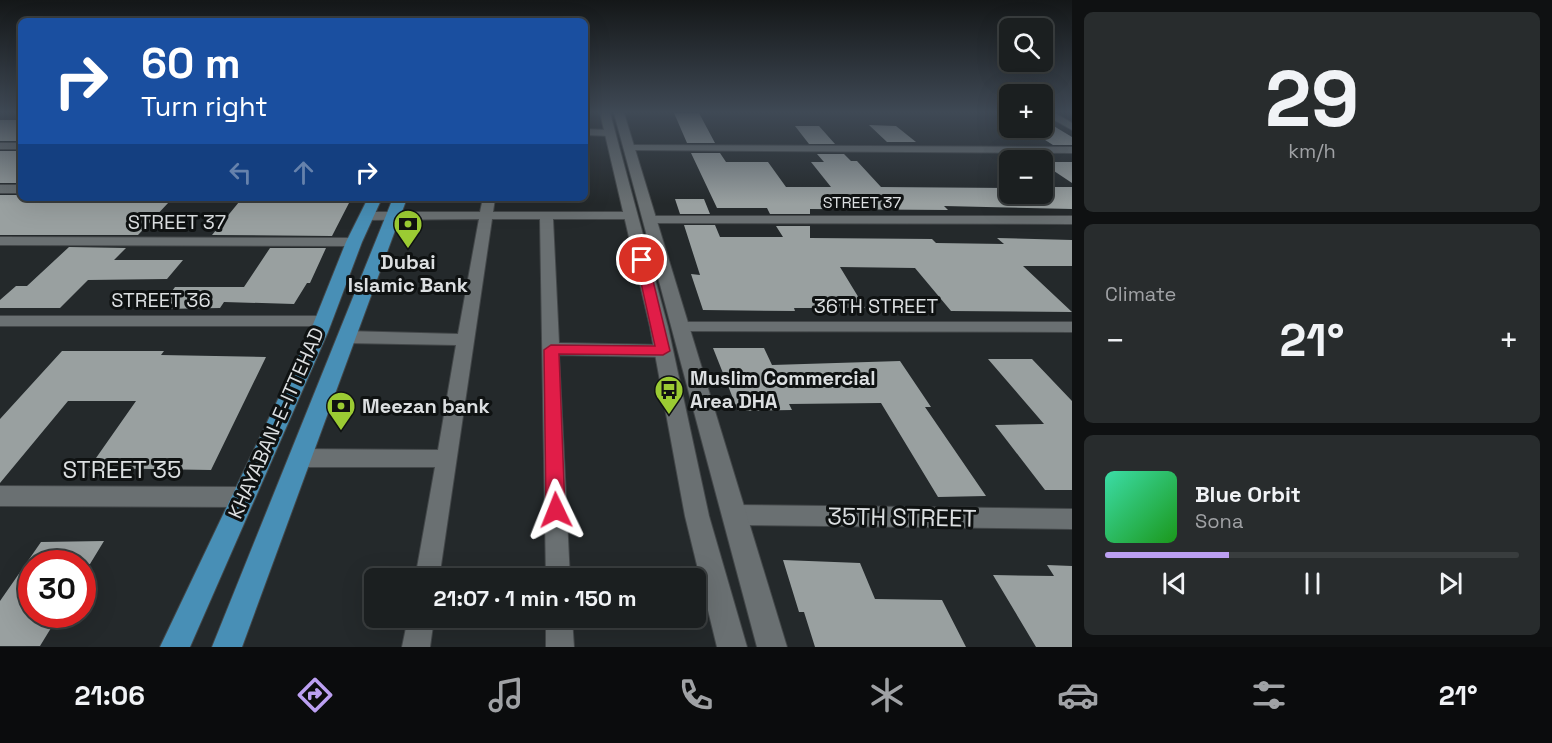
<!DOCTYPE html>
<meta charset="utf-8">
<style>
body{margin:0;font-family:"Space Grotesk",sans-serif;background:#282c2d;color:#f1f3f6;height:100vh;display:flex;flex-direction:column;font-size:22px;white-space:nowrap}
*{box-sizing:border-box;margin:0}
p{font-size:20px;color:#a0a2a5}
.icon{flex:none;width:33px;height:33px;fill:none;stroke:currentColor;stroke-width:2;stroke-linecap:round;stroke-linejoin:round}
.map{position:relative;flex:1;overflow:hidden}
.details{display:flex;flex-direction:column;gap:12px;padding:12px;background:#0f1112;width:480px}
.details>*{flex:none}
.banner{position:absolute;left:18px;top:18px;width:570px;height:183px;border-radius:9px;box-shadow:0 6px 24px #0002,0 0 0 2px #393d3e;background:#1a4fa0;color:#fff;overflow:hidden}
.tools{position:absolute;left:999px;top:18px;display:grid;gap:12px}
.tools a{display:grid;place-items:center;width:54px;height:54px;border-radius:9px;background:#1b1f20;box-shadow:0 6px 24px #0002,0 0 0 2px #393d3e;font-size:30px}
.speed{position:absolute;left:18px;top:550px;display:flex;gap:12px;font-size:30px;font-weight:700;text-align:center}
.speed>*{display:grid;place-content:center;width:78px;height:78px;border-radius:50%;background:#1b1f20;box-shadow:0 6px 24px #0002,0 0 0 2px #393d3e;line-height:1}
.speed .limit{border:9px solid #d22;background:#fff;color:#111}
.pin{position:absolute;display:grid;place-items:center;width:51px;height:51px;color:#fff;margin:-26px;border:3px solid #fff;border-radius:50%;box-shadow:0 2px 6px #0007}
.me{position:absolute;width:66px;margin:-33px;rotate:358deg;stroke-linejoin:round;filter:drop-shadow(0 0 4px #0008)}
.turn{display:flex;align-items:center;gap:21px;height:126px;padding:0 24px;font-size:27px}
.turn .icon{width:78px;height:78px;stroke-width:2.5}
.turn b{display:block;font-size:42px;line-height:51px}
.lanes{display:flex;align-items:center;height:57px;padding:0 24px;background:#0003;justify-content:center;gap:30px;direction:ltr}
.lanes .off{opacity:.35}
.big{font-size:45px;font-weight:700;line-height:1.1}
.details .widget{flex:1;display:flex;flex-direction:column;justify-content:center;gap:9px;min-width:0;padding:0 21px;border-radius:9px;background:#282c2d}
.details .dial{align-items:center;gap:0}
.dial b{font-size:78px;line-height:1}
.song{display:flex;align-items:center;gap:18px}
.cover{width:72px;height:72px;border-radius:9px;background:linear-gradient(135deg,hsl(160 70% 55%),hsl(120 70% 35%))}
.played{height:6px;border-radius:3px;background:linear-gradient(90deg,#bca0f2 30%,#393d3e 30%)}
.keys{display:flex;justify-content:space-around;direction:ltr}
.heat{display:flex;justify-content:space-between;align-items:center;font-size:33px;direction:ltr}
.trip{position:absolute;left:364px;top:568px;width:342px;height:60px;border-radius:9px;background:#1b1f20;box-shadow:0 6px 24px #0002,0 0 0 2px #393d3e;font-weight:700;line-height:60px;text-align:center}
.tab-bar{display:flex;height:96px;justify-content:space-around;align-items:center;background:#0b0c0d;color:#a0a2a5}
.tab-bar .icon{width:42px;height:42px}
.tab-bar .current{color:#bca0f2}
.tab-bar b{font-size:27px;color:#f1f3f6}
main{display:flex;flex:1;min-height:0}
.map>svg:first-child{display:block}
.building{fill:#99a0a0}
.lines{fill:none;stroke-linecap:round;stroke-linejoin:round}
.street-casing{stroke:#434749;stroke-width:2}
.secondary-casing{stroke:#434749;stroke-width:2}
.primary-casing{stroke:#434749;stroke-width:2}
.street{fill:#6a7072;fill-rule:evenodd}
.secondary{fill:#6a7072;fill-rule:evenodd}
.primary{fill:#488fb6;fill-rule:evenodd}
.route{fill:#e11d48;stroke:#92132f;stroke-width:1.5}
.labels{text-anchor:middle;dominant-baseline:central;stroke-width:6;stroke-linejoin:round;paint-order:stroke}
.far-street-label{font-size:16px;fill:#dcdfe1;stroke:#0f1212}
.street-label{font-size:20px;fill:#dcdfe1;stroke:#0f1212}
.poi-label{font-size:20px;font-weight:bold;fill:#dcdfe1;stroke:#0f1212;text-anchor:start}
.near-street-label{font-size:24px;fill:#dcdfe1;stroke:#0f1212}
</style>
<main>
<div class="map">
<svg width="1072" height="647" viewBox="0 0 1072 647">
<rect width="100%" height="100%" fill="#24292b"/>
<path class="building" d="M674,113H699L715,143H687Z
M1042,119L1072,137V145H1053L1042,138Z
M0,120H21V141H0Z
M869,125L896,126L916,142H887Z
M795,126H819L835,144H809Z
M0,151H21V183H0Z
M691,153H720L726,162H768L786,187H831L811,162H824L817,154H844L851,161H857L881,187L1010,188V194H1042V187H1072V209L944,206L948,210L810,209V214H770L767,208H717Z
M1042,162H1072V183L1042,163Z
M0,195H21V200L169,202L138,235H0Z
M675,199H704L710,214H680Z
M239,202L290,203H349L332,236L212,235Z
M684,225H715L720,237H783L776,226H810V238L932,239L936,243L1004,244L997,238L1072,240V266H1023L1072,312L951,311L915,268L840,267L865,308H794L795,311L703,310L691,274L700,275Z
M69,247L126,248L114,260H183L167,279L88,280L60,308H0V300L16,286H27Z
M270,248H326L310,283H307L294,304L224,302L220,308L159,309L175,287H244Z
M713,348H764L772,365L900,361L931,407H925L986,496L938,497L881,403L789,404L792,410L738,411Z
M62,351H164L161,355L266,357L211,470L89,468L136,401H68L0,483V419Z
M988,359H1032L1072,401V490H1045L995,425L1044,424Z
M104,541L90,564H32V615H59L40,646H0V601L41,542Z
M783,560L860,563L875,599L942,600L966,647H815L804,612H799Z
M1047,565L1072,566V647H1036L993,575L1054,576Z"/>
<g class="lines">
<g class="street-casing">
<path id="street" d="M585,129L610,130L615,133L610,136L585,135Z
M0,143H21V149H0Z
M630,145L1072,147V153L626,150V146Z
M0,185H21V193H0Z
M483,198H495L493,212H636L637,215L631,219H553L559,343L663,345L669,347L672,351L669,355L663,357L559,355L570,579H546L540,219H492L439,579H415L435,467H300L293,464L290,458L293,452L300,449L438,450L456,345L346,343L340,341L338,337L340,333L346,331L458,334L479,219L367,220L361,216L367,212H480Z
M651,216H1072V224L646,223L644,220L646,217Z
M0,237L354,238L361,242L354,246L0,245Z
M0,316H322L328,317L330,321L328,325L322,326H0Z
M680,322H1072V332L674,331L672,327L674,323Z
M0,486L243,487L251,490L254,497L251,504L243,507L0,506Z
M733,505L1072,509V529L733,525L725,522L722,515L725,508Z
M408,618H434L430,647H402Z
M546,618H572L574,647H546Z"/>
</g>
<g class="secondary-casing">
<path id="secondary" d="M600,113H610L668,327L709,516L747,647H717L685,516L650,327Z
M614,113H624L787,647H757Z
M1042,113H1055L1072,123V130Z"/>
</g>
<g class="primary-casing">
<path id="primary" d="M368,198H382L362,242L328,332L190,647H160L310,332L346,242Z
M393,198H407L242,647H212Z"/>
</g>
<use href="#street" class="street"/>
<use href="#secondary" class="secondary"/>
<use href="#primary" class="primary"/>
</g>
<linearGradient id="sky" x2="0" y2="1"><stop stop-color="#141718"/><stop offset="0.55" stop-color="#3f4955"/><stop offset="1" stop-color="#3f4955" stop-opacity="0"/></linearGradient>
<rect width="1072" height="204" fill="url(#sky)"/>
<path class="route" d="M642,256L648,260L670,351L663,355L559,354L565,510L562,516L556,518L549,516L546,510L544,350L551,345L655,346L636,260Z"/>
<defs>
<g id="bank-pin" transform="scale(1.5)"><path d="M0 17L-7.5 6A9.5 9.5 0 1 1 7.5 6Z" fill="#9bcb33" stroke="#0f1212"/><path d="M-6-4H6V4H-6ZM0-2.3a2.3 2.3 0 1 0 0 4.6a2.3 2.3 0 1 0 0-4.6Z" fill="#111"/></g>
<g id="bus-pin" transform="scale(1.5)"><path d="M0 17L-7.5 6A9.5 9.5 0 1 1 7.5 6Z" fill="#9bcb33" stroke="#0f1212"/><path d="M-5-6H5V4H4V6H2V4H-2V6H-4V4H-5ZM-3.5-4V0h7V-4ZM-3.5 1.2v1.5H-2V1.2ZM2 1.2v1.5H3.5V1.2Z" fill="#111"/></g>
</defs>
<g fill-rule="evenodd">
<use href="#bank-pin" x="408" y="224"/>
<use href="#bus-pin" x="669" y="390"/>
<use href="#bank-pin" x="341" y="406"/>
</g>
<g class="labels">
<g class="far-street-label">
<text x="862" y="202">STREET 37</text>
</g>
<g class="street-label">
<text x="177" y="222">STREET 37</text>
<text x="161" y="300">STREET 36</text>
<text x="876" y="306">36TH STREET</text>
<text transform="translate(276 423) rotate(-66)">KHAYABAN-E-ITTEHAD</text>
</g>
<g class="poi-label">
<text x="408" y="262" text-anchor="middle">Dubai<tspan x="408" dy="23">Islamic Bank</tspan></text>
<text x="690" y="378">Muslim Commercial<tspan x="690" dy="23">Area DHA</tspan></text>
<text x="362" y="406">Meezan bank</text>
</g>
<g class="near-street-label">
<text x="122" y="469">STREET 35</text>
<text transform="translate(902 517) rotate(1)">35TH STREET</text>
</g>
</g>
</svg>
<div class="tools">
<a><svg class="icon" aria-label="search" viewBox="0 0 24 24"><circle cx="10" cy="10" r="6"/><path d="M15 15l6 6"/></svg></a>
<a>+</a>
<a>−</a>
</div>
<div class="speed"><div class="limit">30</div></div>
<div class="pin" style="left:642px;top:260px;background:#d93025"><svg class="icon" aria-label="arrive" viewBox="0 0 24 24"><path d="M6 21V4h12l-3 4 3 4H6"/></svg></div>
<svg class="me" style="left:556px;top:510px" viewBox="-20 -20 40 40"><path d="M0-17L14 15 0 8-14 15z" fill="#e11d48" stroke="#fff" stroke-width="4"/></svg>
<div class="trip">21:07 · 1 min · 150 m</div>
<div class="banner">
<div class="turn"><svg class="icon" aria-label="right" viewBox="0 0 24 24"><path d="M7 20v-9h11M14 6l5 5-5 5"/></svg><div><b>60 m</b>Turn right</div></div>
<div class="lanes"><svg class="icon off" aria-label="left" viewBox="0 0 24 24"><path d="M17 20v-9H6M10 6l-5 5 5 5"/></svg><svg class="icon off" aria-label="ahead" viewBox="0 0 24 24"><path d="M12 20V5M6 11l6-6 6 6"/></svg><svg class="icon" aria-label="right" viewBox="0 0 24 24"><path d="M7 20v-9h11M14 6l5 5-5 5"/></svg></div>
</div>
</div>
<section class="details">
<div class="widget dial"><b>29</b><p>km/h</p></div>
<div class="widget"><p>Climate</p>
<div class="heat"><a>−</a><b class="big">21°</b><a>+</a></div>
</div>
<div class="widget">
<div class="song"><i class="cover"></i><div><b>Blue Orbit</b><p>Sona</p></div></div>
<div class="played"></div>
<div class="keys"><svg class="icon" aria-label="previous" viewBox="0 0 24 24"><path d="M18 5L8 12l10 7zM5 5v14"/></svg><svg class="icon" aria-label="pause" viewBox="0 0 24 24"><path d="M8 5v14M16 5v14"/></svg><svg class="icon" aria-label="next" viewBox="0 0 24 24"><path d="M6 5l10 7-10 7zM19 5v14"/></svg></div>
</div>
</section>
</main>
<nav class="tab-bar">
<b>21:06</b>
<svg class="icon current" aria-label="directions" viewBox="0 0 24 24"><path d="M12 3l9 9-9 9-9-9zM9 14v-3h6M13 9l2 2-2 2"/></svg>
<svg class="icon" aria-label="music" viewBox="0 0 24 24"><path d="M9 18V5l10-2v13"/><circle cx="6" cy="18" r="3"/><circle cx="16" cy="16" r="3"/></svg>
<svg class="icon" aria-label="phone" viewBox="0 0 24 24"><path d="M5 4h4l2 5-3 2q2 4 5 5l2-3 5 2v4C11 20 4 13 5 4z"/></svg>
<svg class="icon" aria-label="climate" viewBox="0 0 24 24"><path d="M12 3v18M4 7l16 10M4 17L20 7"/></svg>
<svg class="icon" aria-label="car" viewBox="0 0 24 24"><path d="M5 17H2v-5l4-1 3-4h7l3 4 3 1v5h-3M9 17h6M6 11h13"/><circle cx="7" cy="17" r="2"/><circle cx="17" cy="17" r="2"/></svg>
<svg class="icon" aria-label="filters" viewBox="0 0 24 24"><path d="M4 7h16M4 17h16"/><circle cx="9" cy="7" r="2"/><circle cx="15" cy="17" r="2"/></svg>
<b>21°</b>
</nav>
